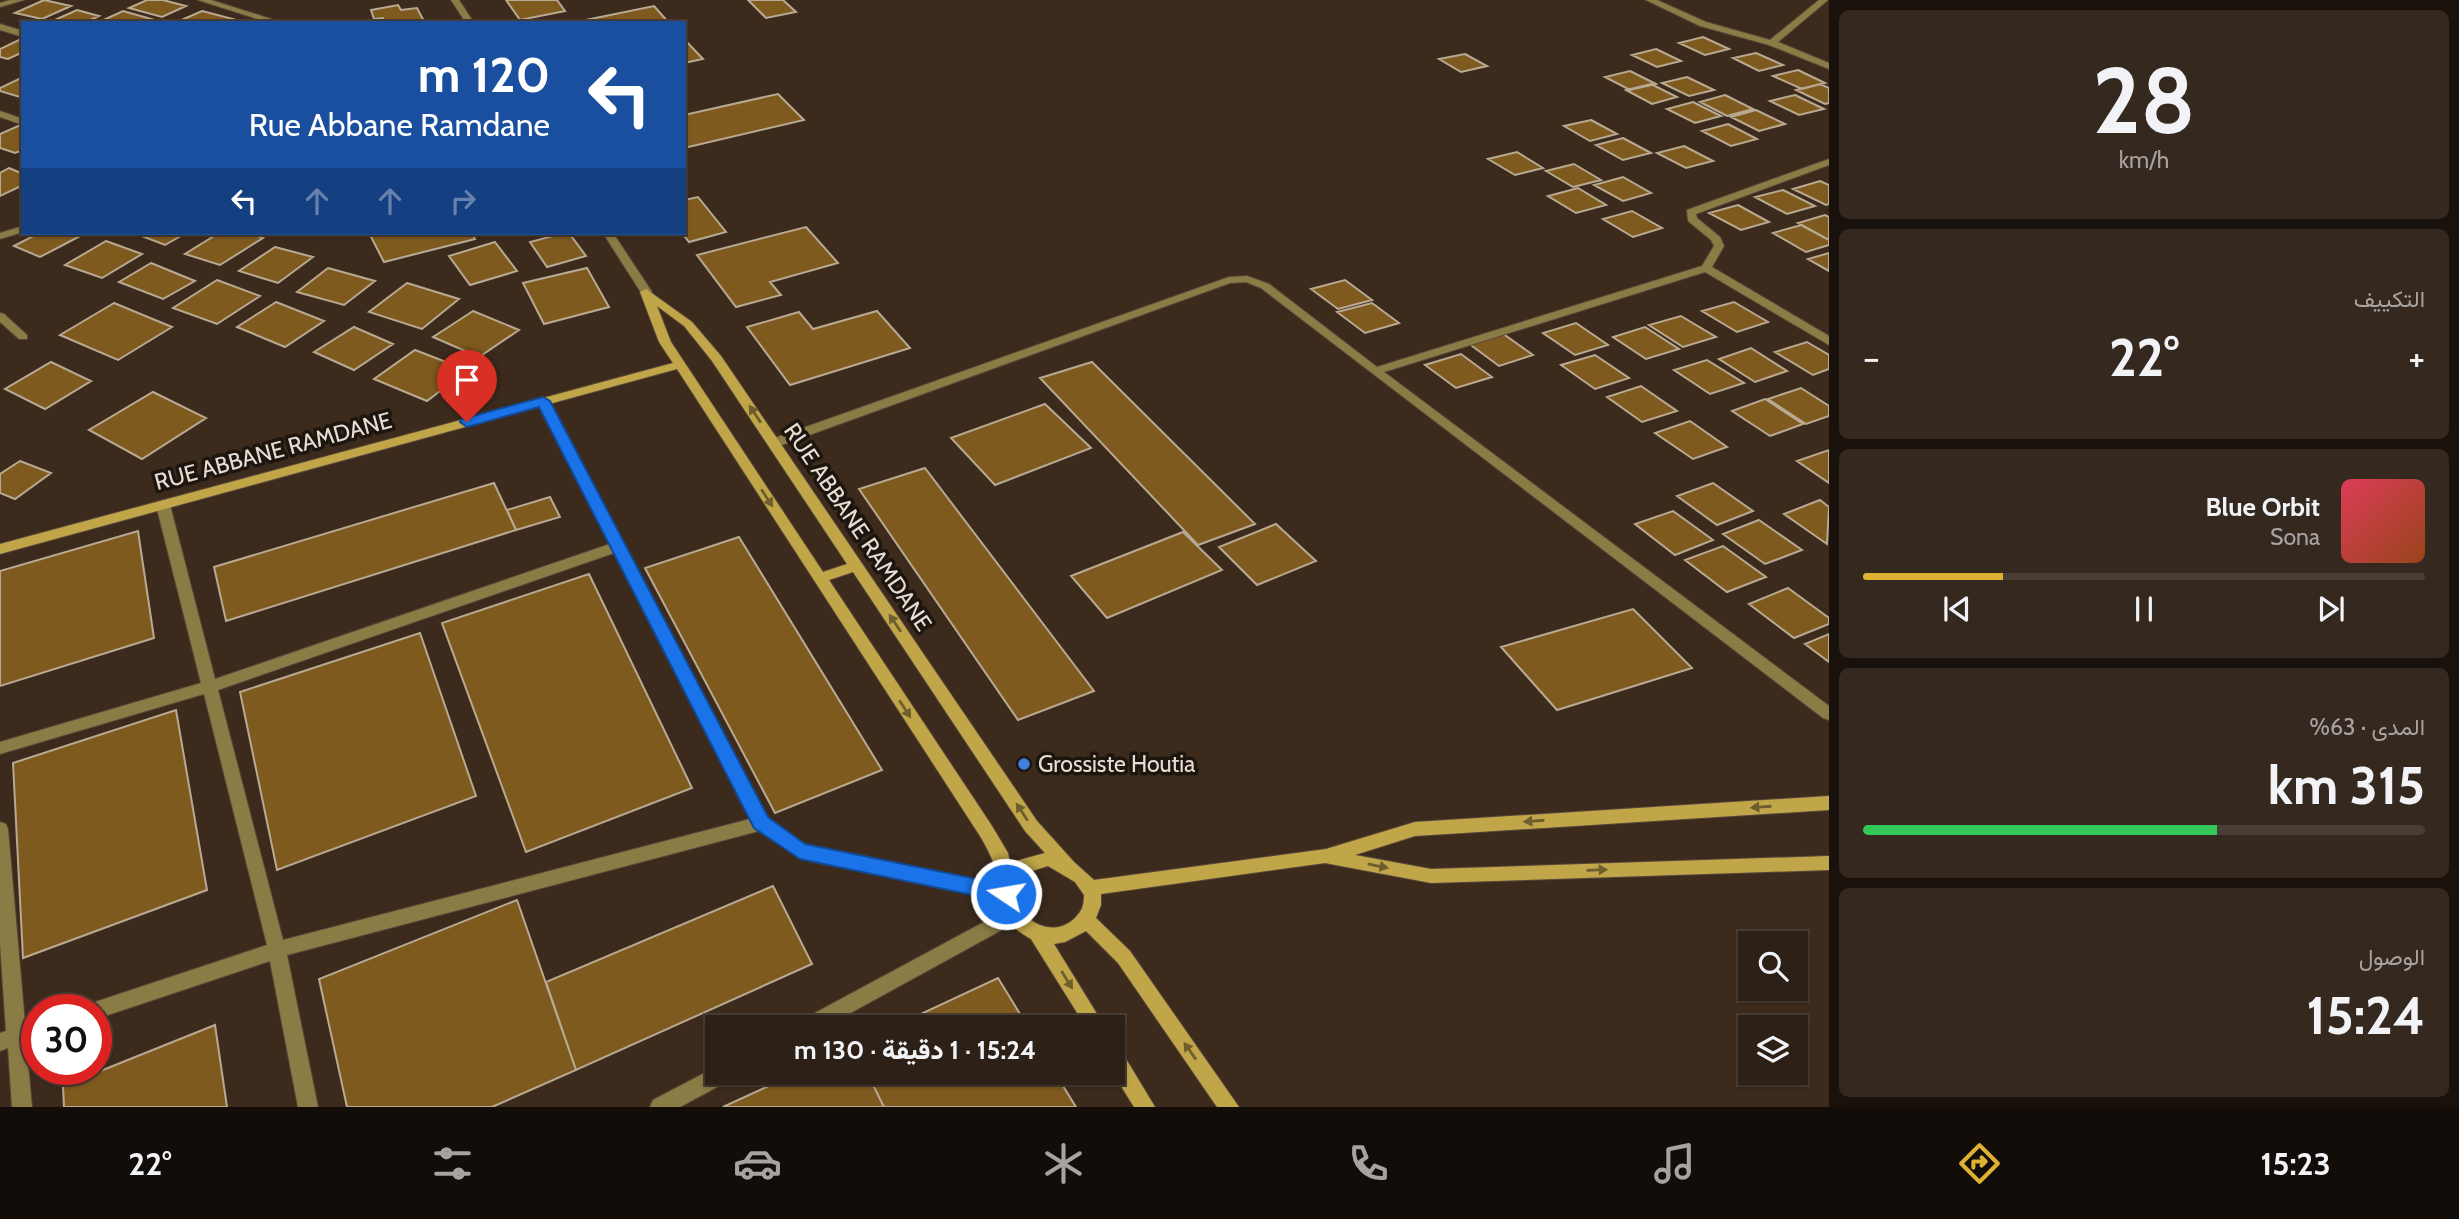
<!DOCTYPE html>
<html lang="ar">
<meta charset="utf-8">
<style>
body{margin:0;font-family:Cabin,Vazirmatn,sans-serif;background:#35281f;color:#f1f3f6;direction:rtl;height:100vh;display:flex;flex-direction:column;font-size:26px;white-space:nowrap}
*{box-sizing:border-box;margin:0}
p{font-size:23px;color:#a7a3a1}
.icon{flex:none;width:38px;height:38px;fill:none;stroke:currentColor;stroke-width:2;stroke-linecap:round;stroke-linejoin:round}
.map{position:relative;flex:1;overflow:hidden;direction:ltr}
.drawer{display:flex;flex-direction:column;gap:10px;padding:10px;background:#19120c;width:630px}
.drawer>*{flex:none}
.banner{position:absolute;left:21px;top:21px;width:665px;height:214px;border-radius:0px;box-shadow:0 2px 5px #0004,0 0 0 2px #483e35;direction:rtl;background:#1a4fa0;color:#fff;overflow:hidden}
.buttons{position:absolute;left:1738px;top:931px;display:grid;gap:14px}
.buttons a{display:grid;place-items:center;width:70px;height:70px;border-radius:0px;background:#2d2016;box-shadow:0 2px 5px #0004,0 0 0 2px #483e35;font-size:35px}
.speed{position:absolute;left:21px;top:994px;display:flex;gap:14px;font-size:35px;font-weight:700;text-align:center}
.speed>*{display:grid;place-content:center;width:91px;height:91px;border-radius:50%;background:#2d2016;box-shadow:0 2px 5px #0004,0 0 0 2px #483e35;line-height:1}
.speed .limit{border:10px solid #d22;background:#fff;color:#111}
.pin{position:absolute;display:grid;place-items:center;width:60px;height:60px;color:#fff;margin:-72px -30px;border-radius:50% 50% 50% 0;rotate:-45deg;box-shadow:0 0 7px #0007}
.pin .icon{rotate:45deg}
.me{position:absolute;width:77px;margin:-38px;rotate:282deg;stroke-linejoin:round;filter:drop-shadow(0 0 5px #0008)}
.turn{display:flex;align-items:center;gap:24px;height:147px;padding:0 21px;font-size:32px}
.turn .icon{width:91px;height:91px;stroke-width:2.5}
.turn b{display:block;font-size:49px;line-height:60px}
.lanes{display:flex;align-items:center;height:66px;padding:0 21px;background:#0003;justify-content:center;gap:35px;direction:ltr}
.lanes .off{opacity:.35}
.big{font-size:52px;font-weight:800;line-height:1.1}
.drawer .card{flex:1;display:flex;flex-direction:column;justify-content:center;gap:10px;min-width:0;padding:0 24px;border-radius:10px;background:#35281f}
.drawer .dial{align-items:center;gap:0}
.dial b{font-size:91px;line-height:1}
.song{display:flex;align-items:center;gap:21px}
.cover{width:84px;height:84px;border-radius:10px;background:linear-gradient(135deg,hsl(350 70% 55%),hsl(20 70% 35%))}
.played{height:7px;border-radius:4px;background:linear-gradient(90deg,#dfb133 25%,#483e35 25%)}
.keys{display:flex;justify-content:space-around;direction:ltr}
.heat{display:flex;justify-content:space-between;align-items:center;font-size:38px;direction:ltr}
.charge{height:10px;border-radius:5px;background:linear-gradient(90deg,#34c759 63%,#483e35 0)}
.trip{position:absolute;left:705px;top:1015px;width:420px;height:70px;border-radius:0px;background:#2d2016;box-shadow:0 2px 5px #0004,0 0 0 2px #483e35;font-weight:800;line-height:70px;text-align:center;direction:rtl}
.dock{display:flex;height:112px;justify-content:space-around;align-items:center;background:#120d09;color:#a7a3a1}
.dock .icon{width:49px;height:49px}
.dock .selected{color:#dfb133}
.dock b{font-size:32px;color:#f1f3f6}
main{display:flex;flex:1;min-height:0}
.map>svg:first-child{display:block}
.building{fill:#7f5a1f;stroke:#b8a993;stroke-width:2}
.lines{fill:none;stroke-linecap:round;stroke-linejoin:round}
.street-casing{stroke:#58473a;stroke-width:2}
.secondary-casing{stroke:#58473a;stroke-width:2}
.street{fill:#8b7b45;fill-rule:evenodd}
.secondary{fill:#c0a649;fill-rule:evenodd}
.oneway{fill:#6e5e2c}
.route{fill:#1a73e8;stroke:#114b97;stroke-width:2}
.shop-dot{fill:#3f7fe0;stroke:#1d160f;stroke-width:2.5}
.labels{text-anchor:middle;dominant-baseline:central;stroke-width:7;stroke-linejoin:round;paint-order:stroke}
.street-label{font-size:23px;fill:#e8ddd4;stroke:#1d160f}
.poi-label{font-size:23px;fill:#e8ddd4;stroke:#1d160f;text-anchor:start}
</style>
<main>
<section class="drawer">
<div class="card dial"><b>28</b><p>km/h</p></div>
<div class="card"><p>التكييف</p>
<div class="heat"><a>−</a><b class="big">22°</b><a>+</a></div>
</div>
<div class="card">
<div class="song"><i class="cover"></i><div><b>Blue Orbit</b><p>Sona</p></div></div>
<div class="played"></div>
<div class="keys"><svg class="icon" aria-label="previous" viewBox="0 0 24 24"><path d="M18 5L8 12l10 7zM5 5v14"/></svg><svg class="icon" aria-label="pause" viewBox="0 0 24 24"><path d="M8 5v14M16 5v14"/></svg><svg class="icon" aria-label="next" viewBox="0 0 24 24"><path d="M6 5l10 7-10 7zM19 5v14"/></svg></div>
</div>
<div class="card"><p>المدى · 63%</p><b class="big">315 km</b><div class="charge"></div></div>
<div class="card"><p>الوصول</p><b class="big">15:24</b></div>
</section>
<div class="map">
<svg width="1829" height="1107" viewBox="0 0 1829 1107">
<rect width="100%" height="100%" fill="#3c2b1d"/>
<path class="building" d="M44,0L71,6L42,19L15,13Z
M147,0H163L186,6L162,17L129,8Z
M506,0H557L565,11L520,20Z
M748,0H783L796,12L766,18Z
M398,5L401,10L417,8L425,23H385L383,18L374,19L371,10Z
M654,6L669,23H571Z
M77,10L99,16L84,23H48Z
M123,11L155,20L150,23H97Z
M202,11L233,19L226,23L177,22Z
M1703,37L1729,49L1705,55L1679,43Z
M23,38V52L8,59L0,57V49Z
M684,39L703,59L684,63Z
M1656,49L1681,61L1657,67L1632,55Z
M1756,53L1783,65L1759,71L1733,58Z
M1465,54L1487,66L1461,72L1439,59Z
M1798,70L1825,83L1802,89L1773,76Z
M1630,71L1656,84L1630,90L1605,77Z
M23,77V98L0,91V88Z
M1687,77L1714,90L1689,96L1662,83Z
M1651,84L1677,97L1652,104L1626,90Z
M1820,84L1829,88V103L1825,104L1796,90Z
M778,94L804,120L684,148V115Z
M1725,95L1753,109L1727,116L1700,102Z
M1795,95L1824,109L1799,115L1770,101Z
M1693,102L1721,116L1695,123L1667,109Z
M1756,110L1785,124L1759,131L1731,117Z
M1591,120L1617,134L1590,141L1564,126Z
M1728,124L1757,139L1731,146L1702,131Z
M18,126L23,127V150L15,153L0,148V134Z
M1623,138L1651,153L1623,160L1596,145Z
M1684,146L1713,161L1686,168L1657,153Z
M1517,152L1543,168L1515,175L1488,159Z
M1574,164L1601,180L1573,187L1546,171Z
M9,168L23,174V185L0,196V173Z
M1623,177L1651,193L1623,201L1594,185Z
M1820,181L1829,185V204L1826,205L1793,189Z
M1578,188L1606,205L1576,213L1548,196Z
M1783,190L1815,206L1787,214L1755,197Z
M698,197L726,232L689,242L682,233H684V200Z
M1738,205L1769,222L1741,230L1709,213Z
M1632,211L1662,228L1633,237L1603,219Z
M1825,215L1829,217V240L1798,223Z
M1801,225L1829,240V245L1806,252L1773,233Z
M806,227L838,263L770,282L781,295L736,307L697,255Z
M39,233H86L40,257L14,246Z
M134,233H186L165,245Z
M219,233H247L263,238L220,265L185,254Z
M369,233H472L475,239L384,262Z
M564,233H569L586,256L547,267L530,242Z
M106,241L142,254L102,278L65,265Z
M495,242L517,271L470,285L449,256Z
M275,247L313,257L278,283L239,271Z
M1829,253V271L1808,259Z
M151,263L195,281L163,299L119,282Z
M328,268L375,281L344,305L297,292Z
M587,268L609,307L544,324L523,283Z
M217,280L260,296L217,324L173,308Z
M1345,280L1372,300L1338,309L1311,289Z
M407,283L459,299L422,329L369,312Z
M276,302L324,321L285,347L237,327Z
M1734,302L1768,322L1737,332L1702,311Z
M114,303L172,327L118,360L60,335Z
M1372,303L1399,323L1365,333L1337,312Z
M473,311L519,330L479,357L433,337Z
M877,311L910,348L790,385L747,327L799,312L813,329Z
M1681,316L1716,337L1683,347L1649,325Z
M1576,323L1608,345L1575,355L1543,333Z
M354,327L393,344L354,370L314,352Z
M1645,327L1679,349L1646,359L1613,337Z
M1502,333L1533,355L1499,366L1468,343Z
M1807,342L1829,355V369L1813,375L1775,352Z
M1751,348L1787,371L1755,382L1719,359Z
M415,350L467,370L427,401L374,379Z
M1461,354L1492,377L1456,388L1425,365Z
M1595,355L1629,378L1595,389L1561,365Z
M1707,360L1744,383L1710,394L1674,370Z
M51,362L91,381L45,409L5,389Z
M1092,362L1255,524L1198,545L1040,378Z
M1641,386L1677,411L1642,422L1607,397Z
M1801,388L1829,406V416L1806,424L1768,399Z
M153,392L206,418L142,459L89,430Z
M1765,399L1803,424L1770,436L1732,411Z
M1045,404L1091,448L995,485L951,438Z
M1690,421L1727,447L1693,459L1655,433Z
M1829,450V483L1797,461Z
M20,461L51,473L15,499L0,493V474Z
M925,468L1094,691L1018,720L859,489Z
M494,483L516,530L226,621L214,567Z
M1713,483L1753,511L1717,525L1677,496Z
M550,497L560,517L516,530L507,510Z
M1820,500L1829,507L1827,544L1784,514Z
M1673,511L1713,540L1675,555L1635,524Z
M1759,520L1802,550L1765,564L1723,534Z
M1276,524L1316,561L1257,585L1219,547Z
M138,531L154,638L0,686V571Z
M1183,532L1222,570L1107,618L1071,576Z
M739,537L882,770L775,813L645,568Z
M1723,546L1766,577L1727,592L1685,560Z
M589,574L692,788L526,852L442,623Z
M1788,588L1829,618V624L1794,638L1749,604Z
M1633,609L1692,668L1557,710L1501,647Z
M420,633L476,796L277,870L240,692Z
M1829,634V662L1805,644Z
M176,710L207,890L23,958L13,763Z
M773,886L812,964L576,1070L546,982Z
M517,900L576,1070L492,1107H347L319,979Z
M998,978L1028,1027H893Z
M215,1025L227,1107H64L63,1086Z
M797,1073H867L884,1107H723Z
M867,1073H1055L1076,1107H884Z"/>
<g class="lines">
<g class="street-casing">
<path id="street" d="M10,0H24L0,7V3Z
M198,0H211L284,23H270Z
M451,0H459L474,23H466Z
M1646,0H1657L1706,22L1770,40L1819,0H1828L1778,42L1829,63V69L1769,45L1700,26Z
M0,24L23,31V37L0,30Z
M0,111L23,119V125L0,117Z
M1829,159V165L1696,214L1697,218L1720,237L1724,246L1712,267L1829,336V345L1705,272L1384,372L1829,706V720L1823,718L1261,288L1246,282L1230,283L779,446H769L768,443L769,440L1229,277L1247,276L1269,284L1377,367L1702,266L1714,246L1711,240L1688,221L1687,210Z
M23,226V232L0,239V233Z
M603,233H613L652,292L650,294H642Z
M0,313L4,314L27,335V339H19L0,322Z
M543,397L549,401L767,818L804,845L1006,886L1012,889L1015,894L1012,899L1006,902L800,858L759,831L287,955L318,1107H298L270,961L96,1019V1010H87L89,1004L267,945L204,694L0,754V742L201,683L156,505L158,502L163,500L170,505L215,679L610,544L537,401ZM614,553L750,819L283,940L218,690Z
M0,822L6,824L8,829L25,1024L37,1020V1038L26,1042L32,1107H12L8,1048L0,1051V1033L6,1031L0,943Z
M1012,907L1018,909L1021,915L1018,921L825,1027H798L800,1021Z
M718,1066V1073H733L730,1080L680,1107H650L653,1100Z"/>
</g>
<g class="secondary-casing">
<path id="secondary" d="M646,289L692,322L721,356L1037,821L1074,862L1094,880L1326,849L1415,822L1829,796V810L1415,836L1355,855L1431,869L1829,856V870L1431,883L1325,863L1101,894V905L1096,918L1130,951L1239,1107H1217L1118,963L1086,931L1065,942L1054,944L1105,1027H1086L1031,939C1006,925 1000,914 999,887C998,869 989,851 980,836L677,369L0,554V544L673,363L659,342L640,292ZM657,306L684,326L712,361L847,564L823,572L671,342ZM853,572L1025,831L1045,853L1016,861L1011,867L1008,853L992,826L829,580ZM1048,866L1075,882L1084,895C1084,906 1082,911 1074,919C1042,948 993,896 1027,873C1033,870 1042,868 1048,866Z
M1113,1046L1120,1049L1155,1107H1134L1113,1073Z"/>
</g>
<use href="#street" class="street"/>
<use href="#secondary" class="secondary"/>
</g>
<defs><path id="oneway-solid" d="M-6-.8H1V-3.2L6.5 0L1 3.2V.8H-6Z" transform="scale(1.75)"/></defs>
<g class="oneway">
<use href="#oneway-solid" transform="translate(755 414) rotate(-124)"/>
<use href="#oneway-solid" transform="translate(767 498) rotate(57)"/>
<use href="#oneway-solid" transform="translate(895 623) rotate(-124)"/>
<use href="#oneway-solid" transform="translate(905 709) rotate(57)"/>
<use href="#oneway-solid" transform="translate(1761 807) rotate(176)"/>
<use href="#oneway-solid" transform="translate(1022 812) rotate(-123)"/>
<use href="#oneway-solid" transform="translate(1534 821) rotate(176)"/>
<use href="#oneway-solid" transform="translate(1378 866) rotate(11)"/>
<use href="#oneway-solid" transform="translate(1597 870) rotate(-2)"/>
<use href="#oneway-solid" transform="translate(1067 980) rotate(58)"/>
<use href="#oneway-solid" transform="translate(1190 1051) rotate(-125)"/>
</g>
<path class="route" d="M543,397L550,401L768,817L805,844L1006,885L1013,888L1016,894L1013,900L1006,902L800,859L754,828L539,407L467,427L460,422L462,419Z"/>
<circle class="shop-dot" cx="1024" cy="764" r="7"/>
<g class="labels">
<g class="street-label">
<text transform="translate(273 451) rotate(-15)">RUE ABBANE RAMDANE</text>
<text transform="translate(858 527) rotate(56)">RUE ABBANE RAMDANE</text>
</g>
<g class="poi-label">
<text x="1038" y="764">Grossiste Houtia</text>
</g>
</g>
</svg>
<div class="buttons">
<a><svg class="icon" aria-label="search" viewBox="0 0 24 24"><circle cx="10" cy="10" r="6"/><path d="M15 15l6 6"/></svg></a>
<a><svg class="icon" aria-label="layers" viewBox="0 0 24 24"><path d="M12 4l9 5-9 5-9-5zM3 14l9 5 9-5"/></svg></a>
</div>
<div class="speed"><div class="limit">30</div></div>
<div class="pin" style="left:467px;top:422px;background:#d93025"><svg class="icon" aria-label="arrive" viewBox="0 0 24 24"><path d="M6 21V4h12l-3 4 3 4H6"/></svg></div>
<svg class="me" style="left:1006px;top:894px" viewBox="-20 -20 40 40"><circle r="17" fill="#1a73e8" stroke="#fff" stroke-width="3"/><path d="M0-11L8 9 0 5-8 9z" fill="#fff"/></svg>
<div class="trip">15:24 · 1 دقيقة · 130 m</div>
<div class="banner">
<div class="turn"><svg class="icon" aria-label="left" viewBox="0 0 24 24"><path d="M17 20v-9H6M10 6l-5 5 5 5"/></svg><div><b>120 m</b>Rue Abbane Ramdane</div></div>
<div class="lanes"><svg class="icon" aria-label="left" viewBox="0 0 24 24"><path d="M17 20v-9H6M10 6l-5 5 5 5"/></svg><svg class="icon off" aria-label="ahead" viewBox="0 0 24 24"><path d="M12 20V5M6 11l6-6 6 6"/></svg><svg class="icon off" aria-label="ahead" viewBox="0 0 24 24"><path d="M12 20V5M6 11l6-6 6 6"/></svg><svg class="icon off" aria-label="right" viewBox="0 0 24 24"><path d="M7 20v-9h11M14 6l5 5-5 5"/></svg></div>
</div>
</div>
</main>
<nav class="dock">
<b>15:23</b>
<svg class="icon selected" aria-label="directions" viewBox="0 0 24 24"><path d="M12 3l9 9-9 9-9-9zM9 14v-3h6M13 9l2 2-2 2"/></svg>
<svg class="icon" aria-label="music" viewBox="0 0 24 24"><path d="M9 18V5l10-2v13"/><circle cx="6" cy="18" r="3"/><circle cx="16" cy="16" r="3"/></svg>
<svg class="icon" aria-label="phone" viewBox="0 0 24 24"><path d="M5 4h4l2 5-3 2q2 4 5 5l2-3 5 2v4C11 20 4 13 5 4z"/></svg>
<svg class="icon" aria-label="climate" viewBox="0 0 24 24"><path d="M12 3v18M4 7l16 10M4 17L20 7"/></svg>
<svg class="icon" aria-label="car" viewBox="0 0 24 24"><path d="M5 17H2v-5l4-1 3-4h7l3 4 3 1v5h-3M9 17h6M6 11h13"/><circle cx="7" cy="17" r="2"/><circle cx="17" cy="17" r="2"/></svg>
<svg class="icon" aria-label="filters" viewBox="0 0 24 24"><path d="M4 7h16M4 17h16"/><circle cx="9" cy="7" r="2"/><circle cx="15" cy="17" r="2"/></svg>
<b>22°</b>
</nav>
